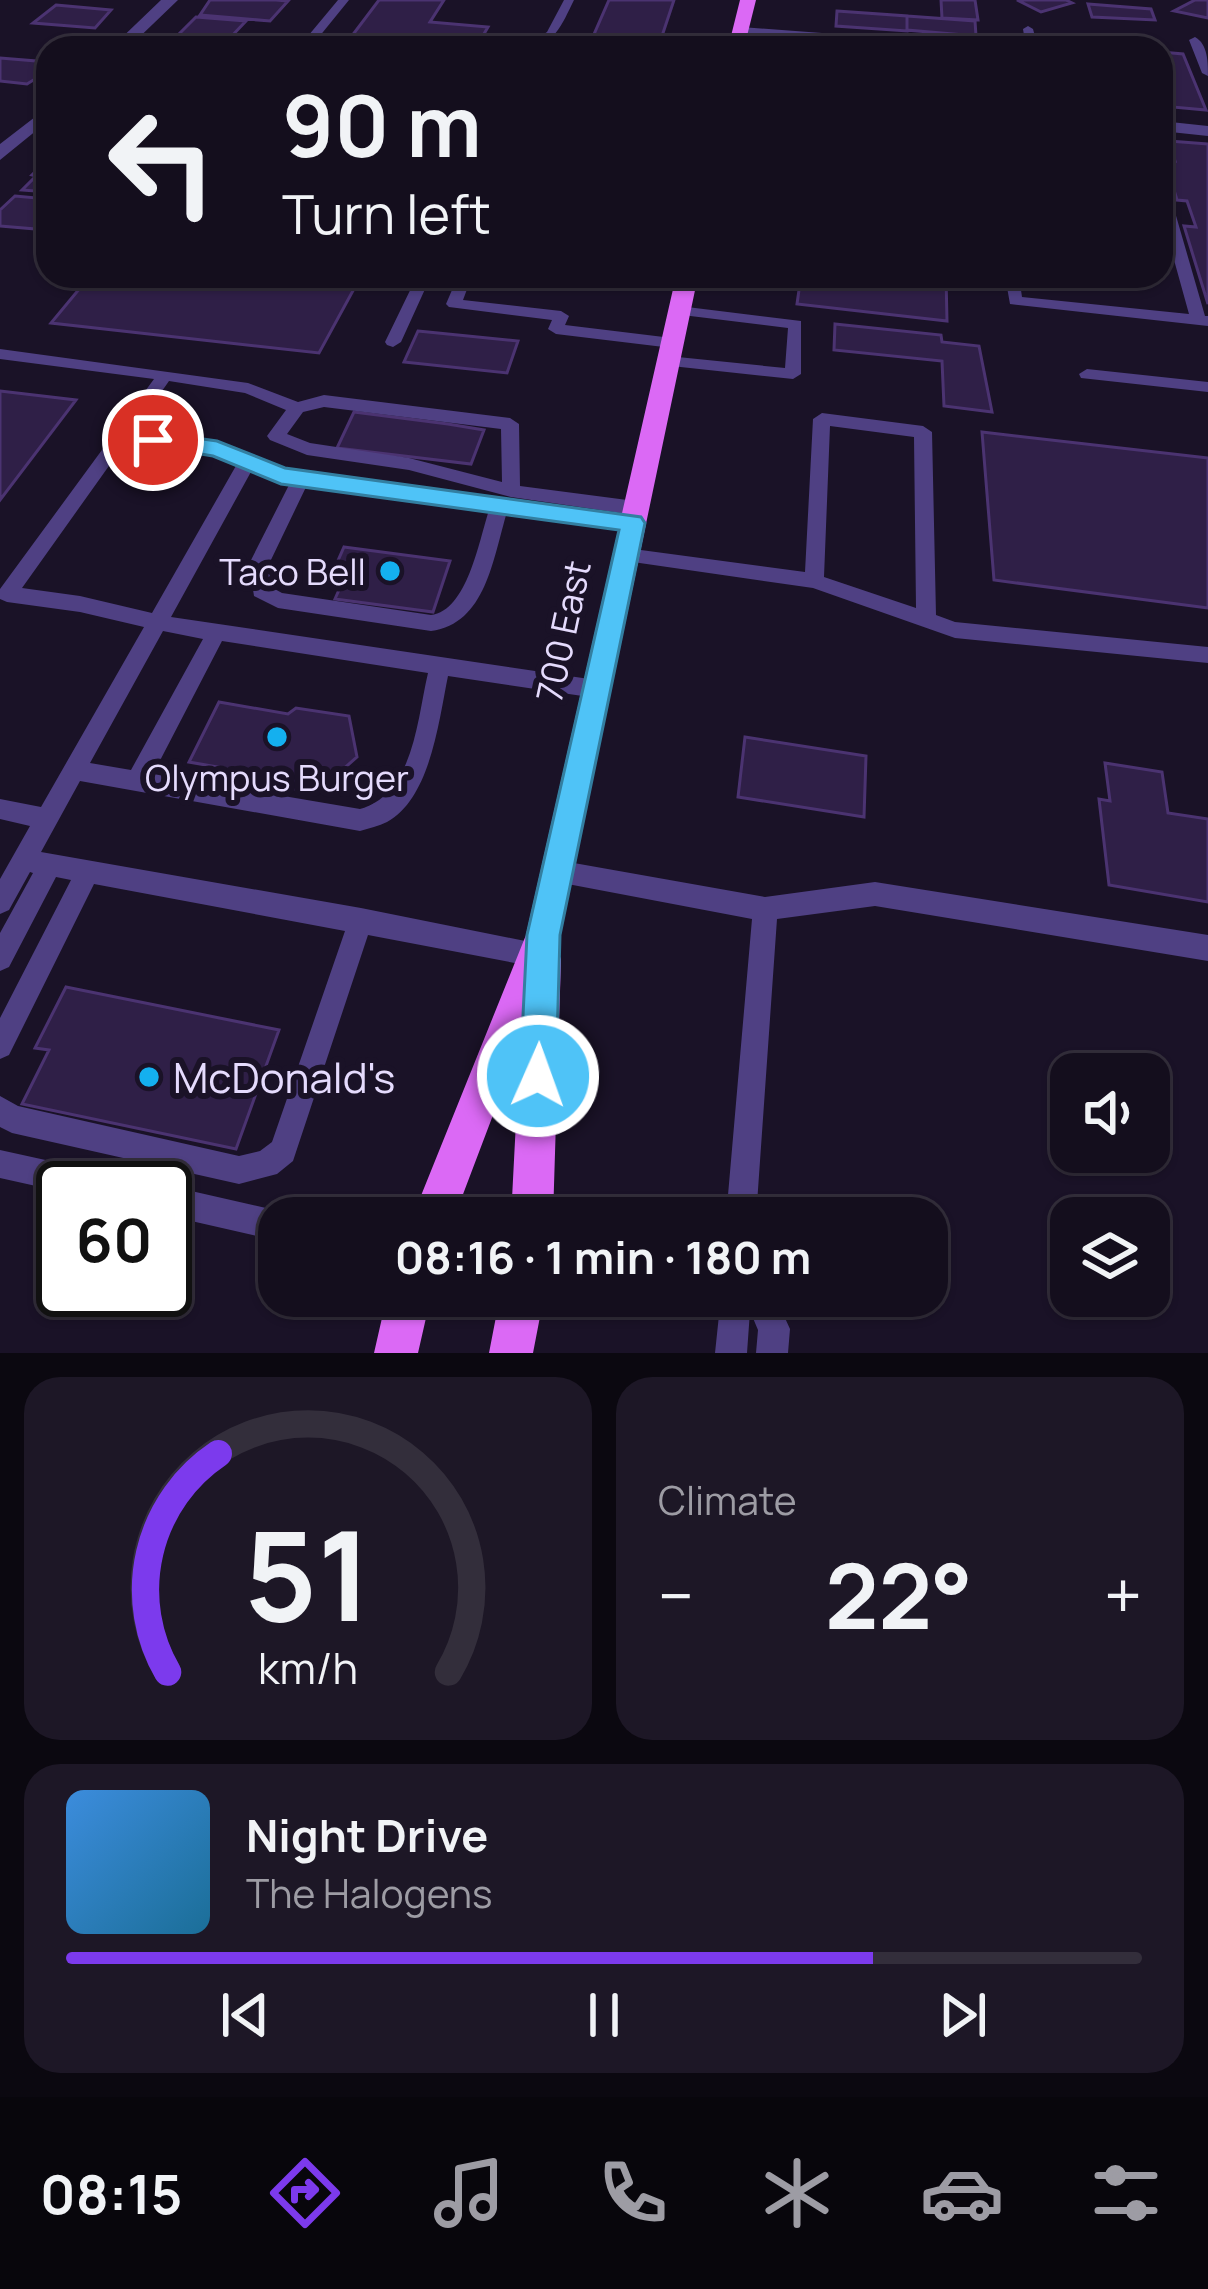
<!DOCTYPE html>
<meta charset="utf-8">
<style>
body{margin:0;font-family:Manrope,sans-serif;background:#1d1726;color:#f1f3f6;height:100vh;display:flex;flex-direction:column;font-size:45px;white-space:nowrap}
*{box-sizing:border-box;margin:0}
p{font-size:39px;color:#9d9ca4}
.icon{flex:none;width:66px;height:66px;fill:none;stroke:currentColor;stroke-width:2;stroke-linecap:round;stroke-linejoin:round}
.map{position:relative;height:1353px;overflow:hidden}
.panel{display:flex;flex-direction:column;gap:24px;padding:24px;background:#0b0810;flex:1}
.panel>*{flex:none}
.banner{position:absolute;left:36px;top:36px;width:1137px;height:252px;border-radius:36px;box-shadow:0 3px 9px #0004,0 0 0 3px #332e3b;background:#140e1d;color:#f1f3f6;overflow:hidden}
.fabs{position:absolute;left:1050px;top:1053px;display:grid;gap:24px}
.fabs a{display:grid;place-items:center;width:120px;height:120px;border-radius:24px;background:#140e1d;box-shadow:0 3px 9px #0004,0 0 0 3px #332e3b;font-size:60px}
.speed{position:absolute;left:36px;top:1161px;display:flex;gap:24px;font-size:60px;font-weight:700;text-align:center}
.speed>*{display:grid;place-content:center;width:156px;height:156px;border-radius:50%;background:#140e1d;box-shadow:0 3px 9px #0004,0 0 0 3px #332e3b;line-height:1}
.speed .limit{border:6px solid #111;border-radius:18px;background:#fff;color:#111}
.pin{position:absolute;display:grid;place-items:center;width:102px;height:102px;color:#fff;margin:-51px;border:6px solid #fff;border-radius:50%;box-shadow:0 3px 12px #0007}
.me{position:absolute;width:132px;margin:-66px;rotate:2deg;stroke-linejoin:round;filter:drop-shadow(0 0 9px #0008)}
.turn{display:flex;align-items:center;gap:42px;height:252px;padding:0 48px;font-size:54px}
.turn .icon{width:156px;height:156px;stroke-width:2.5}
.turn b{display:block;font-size:84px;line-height:102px}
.big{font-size:90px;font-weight:700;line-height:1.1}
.panel .card{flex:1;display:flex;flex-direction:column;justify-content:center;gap:18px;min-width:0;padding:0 42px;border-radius:36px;background:#1d1726}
.panel .dial{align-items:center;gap:0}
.dial svg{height:312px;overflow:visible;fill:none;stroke:#332e3b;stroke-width:7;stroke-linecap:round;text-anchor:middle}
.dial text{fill:#f1f3f6;stroke:none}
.song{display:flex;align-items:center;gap:36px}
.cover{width:144px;height:144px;border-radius:18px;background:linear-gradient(135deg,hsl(210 70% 55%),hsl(200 70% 35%))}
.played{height:12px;border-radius:6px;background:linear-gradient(90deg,#7c3aed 75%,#332e3b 75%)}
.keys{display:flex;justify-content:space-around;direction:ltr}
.heat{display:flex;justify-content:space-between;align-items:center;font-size:66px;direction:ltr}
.panel .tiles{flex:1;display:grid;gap:24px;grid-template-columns:1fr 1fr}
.card:last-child{grid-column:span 2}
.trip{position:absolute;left:258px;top:1197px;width:690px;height:120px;border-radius:36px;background:#140e1d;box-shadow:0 3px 9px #0004,0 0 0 3px #332e3b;font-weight:700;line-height:120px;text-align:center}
.tab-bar{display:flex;height:192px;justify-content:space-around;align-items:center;background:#08060c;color:#9d9ca4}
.tab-bar .icon{width:84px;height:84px}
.tab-bar .current{color:#7c3aed}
.tab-bar b{font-size:54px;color:#f1f3f6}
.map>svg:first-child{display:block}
.building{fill:#2f1f47;stroke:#4b3371;stroke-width:3}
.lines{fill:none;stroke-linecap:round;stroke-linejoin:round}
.lane{fill:#4f4083;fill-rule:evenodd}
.street{fill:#4f4083;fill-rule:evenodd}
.primary{fill:#db69f5;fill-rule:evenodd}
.route{fill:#4fc3f7;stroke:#337fa1;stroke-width:3}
.poi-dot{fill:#14b0ef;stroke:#1a1227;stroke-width:4.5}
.labels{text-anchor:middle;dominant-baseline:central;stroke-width:12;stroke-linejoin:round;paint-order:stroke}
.poi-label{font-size:36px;fill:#e5dbfd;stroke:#1a1227;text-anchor:end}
.street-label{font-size:36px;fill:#e5dbfd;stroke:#1a1227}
.near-poi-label{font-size:42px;fill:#e5dbfd;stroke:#1a1227;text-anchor:start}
</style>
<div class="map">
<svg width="1208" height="1353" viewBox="0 0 1208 1353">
<rect width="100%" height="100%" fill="#1a1227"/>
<path class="building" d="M210,0H276L288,1L270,21L200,15Z
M379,0H444L430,22L488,27L481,39L492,40L487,48L345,45Z
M609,0H674L658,48H588Z
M941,0H975L978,20L942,18Z
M1017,0H1066L1072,3L1041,12Z
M1195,0H1208V18L1174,11Z
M1088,4L1151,9L1155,20L1092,17Z
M56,5L111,10L95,28L33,23Z
M837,11L907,16V31L836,26Z
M907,16L975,21L976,36L907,30Z
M196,17L246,21L228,40L177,36Z
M1043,35L1101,39L1103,48H1046Z
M1161,52L1183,54L1206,110L1161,106Z
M0,58L48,62V71L27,84L0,81Z
M1169,141L1208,144V304L1184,226L1196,227L1187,201L1177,200L1165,160L1175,161Z
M47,160L48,192L22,190L36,176L32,175Z
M15,196L48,199V230L0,226V210Z
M90,276H361L319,353L51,323Z
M801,276H946L947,321L797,304Z
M835,324L941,335L942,342L979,346L992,412L944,406L942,361L834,350Z
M418,331L518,341L507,373L404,362Z
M0,391L76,400L0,500Z
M354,412L448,424L484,430L471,464L337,448Z
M982,432L1208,458V608L994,580Z
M344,547L450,561L433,612L335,599L342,583L329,581Z
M219,702L288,714L296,708L349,716L357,757L316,793L263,784L258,774L189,762Z
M745,737L866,756L864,817L738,797Z
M1105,763L1162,772L1168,813L1208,819V902L1109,885L1099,799L1110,801Z
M66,987L279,1030L236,1149L22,1104L49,1050L35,1048Z"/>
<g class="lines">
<path class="lane" d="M338,0H349L310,48H298Z
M564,0H574C562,24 554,48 523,48L547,32Z
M1028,26L1033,29L1038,48H1026L1023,29Z
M741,27L982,45L988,48H937L737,32V28Z
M1195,37C1208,44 1208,63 1208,76L1202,73L1189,40Z
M1161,184L1168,188L1205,316H1208V326L1010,304L1005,276H1019L1022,297L1189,314L1161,213Z
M417,276H431L401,342L393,347L387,345L385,342Z
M458,276H472L463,300L561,311L569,316L565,325L672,338L680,343L672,348L556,334L548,329L552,320L449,307L446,304Z
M600,276C628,276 667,271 692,284L685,288L607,280Z
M679,306L801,321V374L793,379L662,365V357L668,356L785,368L788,328L674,314L671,311Z
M0,349L248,383L298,402L324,395L510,418L519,424L520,486L635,501L644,508L635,515L511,497L409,470L307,455L270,440L267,436L286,410L245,393L169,381L134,431L217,443L284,469L633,516L642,523L633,530L507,512C493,558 486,624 431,631L278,608L254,596L249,564L290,483L252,470L171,617L596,680L603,683L607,689L603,695L596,698L448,676C439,719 431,798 387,822C379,826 369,828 360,831L80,781L41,852L361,908L545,945L549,954L545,963L536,967L368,935L293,1161L277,1174L239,1184L12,1133L0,1127V1096L18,1106L239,1156L260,1151L272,1142L345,931L94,884L9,1055L0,1059V1018L71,880L56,877L9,967L0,971V933L33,873L30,872L9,910L0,914V879L30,826L0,819V799L41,807L144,627L80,612L7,602L0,599V589L154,379L0,359ZM324,407L501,429L502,482L409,458L310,443L287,434L303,412ZM126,442L214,455L237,464L152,613L80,596L22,588ZM307,485L489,510C479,541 467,611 431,615L282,593L271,587L269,564ZM163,631L203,639L131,770L90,763ZM222,641L428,673C417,719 414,794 360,809L153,774Z
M1087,369L1208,382V392L1081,378L1079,374Z
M822,413L923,426L932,432L936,615L955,622L1208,647V663L955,638L813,588L619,560L616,555L619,550L626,548L805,572L813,419ZM830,426L914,437L916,608L824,577Z
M557,860L765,897L875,882L1208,935V961L875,906L777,919L756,1218H726L752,919L557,882L549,879L545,871L549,863Z
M0,1150L109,1174L119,1178L123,1188H63V1192L0,1178Z
M165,1185L279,1211L290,1218H279V1241L165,1215V1188H159Z
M721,1296H775L790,1329L788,1353H756L758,1330L750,1311L747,1353H715Z"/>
<path class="street" d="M161,0H178L128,48H111Z
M48,107V121L0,160V144Z
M1161,121L1208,126V136L1161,131Z"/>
<path class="primary" d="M740,0H756L744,48H728Z
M676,276H698L557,948L561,959L553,1218H511L520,1044L454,1218H412L526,935Z
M387,1296H431L418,1353H374Z
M500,1296H544L533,1353H489Z"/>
</g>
<path class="route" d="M153,432L217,441L285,468L641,517L645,523L560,935L556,1076L550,1089L538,1094L525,1089L520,1076L527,935L619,530L281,484L213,456L145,445L142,440Z"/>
<g class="poi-dot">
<circle cx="390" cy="571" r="12"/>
<circle cx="277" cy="737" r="12"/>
<circle cx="149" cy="1077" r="12"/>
</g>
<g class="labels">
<g class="poi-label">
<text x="366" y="571">Taco Bell</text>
<text x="277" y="777" text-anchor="middle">Olympus Burger</text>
</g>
<g class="street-label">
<text transform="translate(563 631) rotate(-78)">700 East</text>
</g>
<g class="near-poi-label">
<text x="173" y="1077">McDonald's</text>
</g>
</g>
</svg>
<div class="fabs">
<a><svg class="icon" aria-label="sound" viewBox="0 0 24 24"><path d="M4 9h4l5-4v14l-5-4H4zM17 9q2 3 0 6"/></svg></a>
<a><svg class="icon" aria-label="layers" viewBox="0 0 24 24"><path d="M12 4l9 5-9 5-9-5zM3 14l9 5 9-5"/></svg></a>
</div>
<div class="speed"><div class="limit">60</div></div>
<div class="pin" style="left:153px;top:440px;background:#d93025"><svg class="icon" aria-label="arrive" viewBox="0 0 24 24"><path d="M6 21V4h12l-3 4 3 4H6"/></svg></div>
<svg class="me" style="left:538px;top:1076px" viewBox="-20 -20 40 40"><circle r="17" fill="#4fc3f7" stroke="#fff" stroke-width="3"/><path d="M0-11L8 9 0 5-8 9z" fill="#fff"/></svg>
<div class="trip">08:16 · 1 min · 180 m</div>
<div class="banner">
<div class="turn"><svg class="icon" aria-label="left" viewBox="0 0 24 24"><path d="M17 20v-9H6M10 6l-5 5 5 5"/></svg><div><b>90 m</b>Turn left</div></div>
</div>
</div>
<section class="panel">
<div class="tiles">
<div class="card dial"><svg viewBox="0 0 100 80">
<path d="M14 69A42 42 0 1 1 86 69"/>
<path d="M14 69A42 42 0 0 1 27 13" stroke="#7c3aed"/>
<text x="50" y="56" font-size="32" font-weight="700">51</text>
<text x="50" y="72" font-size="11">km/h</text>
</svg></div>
<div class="card"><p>Climate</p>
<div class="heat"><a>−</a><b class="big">22°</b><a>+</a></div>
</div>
<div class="card">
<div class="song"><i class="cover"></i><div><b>Night Drive</b><p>The Halogens</p></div></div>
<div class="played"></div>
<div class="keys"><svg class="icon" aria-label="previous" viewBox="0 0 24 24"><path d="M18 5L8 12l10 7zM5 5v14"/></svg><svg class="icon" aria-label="pause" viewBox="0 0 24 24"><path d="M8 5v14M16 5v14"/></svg><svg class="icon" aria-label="next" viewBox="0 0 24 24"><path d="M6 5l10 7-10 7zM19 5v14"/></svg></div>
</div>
</div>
</section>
<nav class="tab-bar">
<b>08:15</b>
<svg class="icon current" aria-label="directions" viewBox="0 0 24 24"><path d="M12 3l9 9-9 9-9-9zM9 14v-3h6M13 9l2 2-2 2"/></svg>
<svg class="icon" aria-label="music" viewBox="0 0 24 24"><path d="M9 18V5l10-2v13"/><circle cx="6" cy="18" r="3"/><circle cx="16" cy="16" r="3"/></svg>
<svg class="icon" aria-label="phone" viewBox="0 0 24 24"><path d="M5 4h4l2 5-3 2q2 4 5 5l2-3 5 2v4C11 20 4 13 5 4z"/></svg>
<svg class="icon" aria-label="climate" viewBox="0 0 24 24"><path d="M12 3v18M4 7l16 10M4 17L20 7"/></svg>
<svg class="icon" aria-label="car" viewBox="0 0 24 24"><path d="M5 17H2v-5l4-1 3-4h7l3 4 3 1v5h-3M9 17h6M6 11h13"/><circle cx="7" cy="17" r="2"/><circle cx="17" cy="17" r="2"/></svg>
<svg class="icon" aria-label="filters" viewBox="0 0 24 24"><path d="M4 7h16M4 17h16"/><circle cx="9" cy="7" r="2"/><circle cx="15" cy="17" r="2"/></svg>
</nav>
